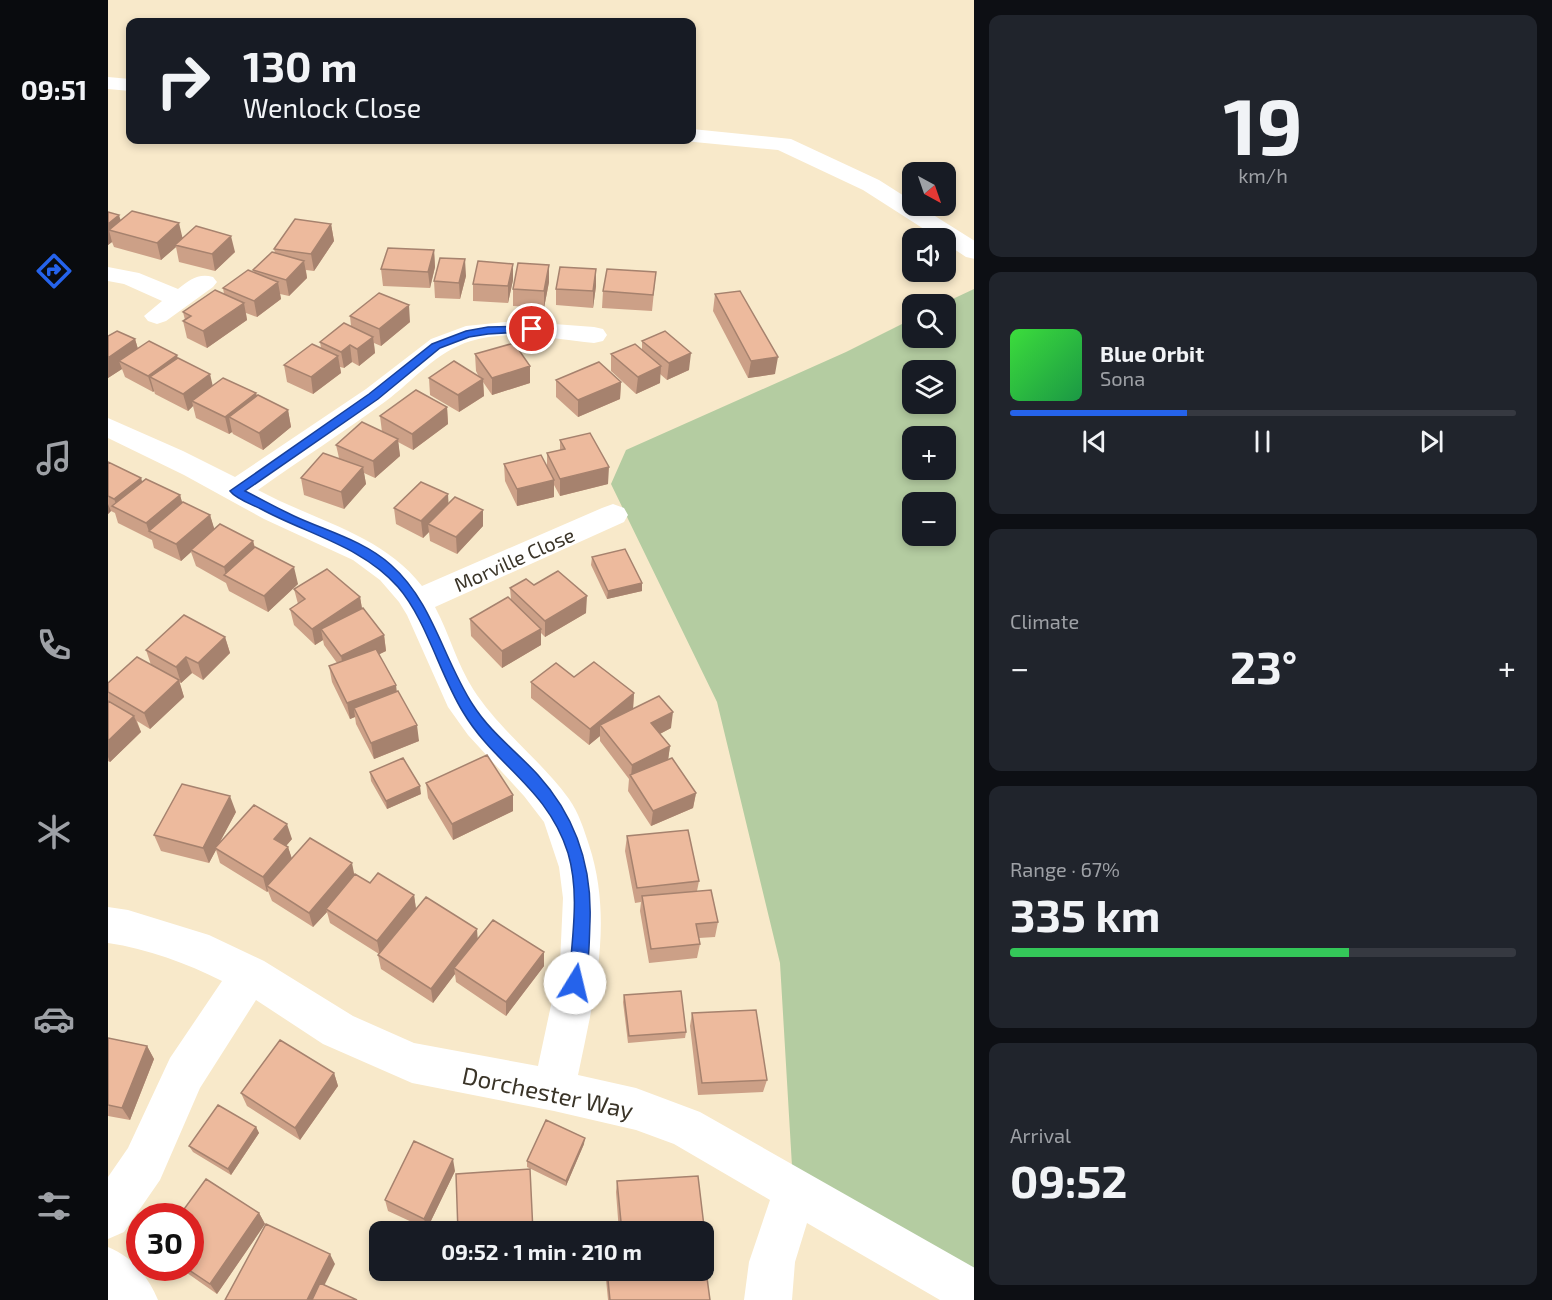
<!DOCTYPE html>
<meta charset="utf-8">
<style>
body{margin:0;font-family:"Exo 2",sans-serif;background:#20242c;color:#f1f3f6;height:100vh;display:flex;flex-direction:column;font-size:22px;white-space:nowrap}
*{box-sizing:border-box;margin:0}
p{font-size:20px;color:#9ea1a6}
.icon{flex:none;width:33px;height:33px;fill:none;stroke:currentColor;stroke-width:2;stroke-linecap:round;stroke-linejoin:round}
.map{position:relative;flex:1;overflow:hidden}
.panel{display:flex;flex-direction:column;gap:15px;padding:15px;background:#0d0f14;width:578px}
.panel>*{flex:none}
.banner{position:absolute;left:18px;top:18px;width:570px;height:126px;border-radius:12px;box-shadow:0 3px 9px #0003;background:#171b24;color:#f1f3f6;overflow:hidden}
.needle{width:39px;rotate:140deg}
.fabs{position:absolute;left:794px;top:162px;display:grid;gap:12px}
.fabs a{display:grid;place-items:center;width:54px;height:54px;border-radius:12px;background:#171b24;box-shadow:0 3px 9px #0003;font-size:30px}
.speed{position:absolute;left:18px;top:1203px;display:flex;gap:12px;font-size:30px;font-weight:700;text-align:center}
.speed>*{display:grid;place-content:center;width:78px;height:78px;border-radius:50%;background:#171b24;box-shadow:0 3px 9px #0003;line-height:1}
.speed .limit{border:9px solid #d22;background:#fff;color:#111}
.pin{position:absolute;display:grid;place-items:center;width:51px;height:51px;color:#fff;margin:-26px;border:3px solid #fff;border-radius:50%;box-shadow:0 2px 6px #0007}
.me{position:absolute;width:66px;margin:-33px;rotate:9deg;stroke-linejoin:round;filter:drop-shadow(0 0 4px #0008)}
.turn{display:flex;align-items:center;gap:21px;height:126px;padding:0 18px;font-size:27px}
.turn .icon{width:78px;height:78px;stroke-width:2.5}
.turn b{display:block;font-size:42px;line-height:51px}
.big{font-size:45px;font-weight:700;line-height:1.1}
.panel .tile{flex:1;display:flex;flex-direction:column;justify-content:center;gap:9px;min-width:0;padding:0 21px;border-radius:12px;background:#20242c}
.panel .dial{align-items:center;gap:0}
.dial b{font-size:78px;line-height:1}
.song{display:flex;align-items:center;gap:18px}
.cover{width:72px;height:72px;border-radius:9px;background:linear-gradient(135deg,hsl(120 70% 55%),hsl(140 70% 35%))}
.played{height:6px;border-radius:3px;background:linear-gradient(90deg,#2563eb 35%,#363941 35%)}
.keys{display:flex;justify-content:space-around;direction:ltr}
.heat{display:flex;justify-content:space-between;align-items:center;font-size:33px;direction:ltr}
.charge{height:9px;border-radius:4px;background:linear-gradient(90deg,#34c759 67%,#363941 0)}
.trip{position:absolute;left:261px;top:1221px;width:345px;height:60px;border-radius:12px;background:#171b24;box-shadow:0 3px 9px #0003;font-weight:700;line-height:60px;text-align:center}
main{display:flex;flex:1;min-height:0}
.dock{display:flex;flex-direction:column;width:108px;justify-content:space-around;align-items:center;background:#090b0e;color:#9ea1a6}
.dock .icon{width:42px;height:42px}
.dock .selected{color:#2563eb}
.dock b{font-size:27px;color:#f1f3f6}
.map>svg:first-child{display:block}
.green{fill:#b4cca1;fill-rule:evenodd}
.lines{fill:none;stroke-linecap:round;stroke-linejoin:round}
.minor{fill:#fff;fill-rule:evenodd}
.wall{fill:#cca087}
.shaded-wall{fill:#a6826e}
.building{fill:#edba9d;stroke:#a6826e;stroke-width:1.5}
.route{fill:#2563eb;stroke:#184099;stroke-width:1.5}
.labels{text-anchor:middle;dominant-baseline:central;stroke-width:4.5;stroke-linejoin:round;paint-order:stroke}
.street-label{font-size:20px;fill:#3a3428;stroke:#fff}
.near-street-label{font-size:24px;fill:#3a3428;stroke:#fff}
</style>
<main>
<nav class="dock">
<b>09:51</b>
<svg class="icon selected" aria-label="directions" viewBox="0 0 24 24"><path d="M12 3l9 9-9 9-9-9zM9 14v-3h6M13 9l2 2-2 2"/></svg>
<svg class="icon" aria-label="music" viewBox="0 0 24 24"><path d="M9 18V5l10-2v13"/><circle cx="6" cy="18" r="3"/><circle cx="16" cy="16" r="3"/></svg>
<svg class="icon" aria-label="phone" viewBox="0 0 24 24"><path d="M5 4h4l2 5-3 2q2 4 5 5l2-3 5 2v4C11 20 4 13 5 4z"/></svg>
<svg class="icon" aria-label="climate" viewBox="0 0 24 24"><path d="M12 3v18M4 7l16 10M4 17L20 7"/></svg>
<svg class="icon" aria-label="car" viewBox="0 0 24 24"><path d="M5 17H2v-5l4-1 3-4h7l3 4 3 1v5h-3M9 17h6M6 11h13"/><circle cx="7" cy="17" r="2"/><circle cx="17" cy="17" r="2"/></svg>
<svg class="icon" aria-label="filters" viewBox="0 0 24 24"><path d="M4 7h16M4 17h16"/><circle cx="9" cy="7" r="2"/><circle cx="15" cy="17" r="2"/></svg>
</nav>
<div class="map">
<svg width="867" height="1300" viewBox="0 0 867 1300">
<rect width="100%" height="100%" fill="#f8e9ca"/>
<path class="green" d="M866,289V1283L685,1183L672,963L609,702L503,484L518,450L738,352L804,319V338H837V304H834ZM804,370H837V404H804ZM804,436H837V470H804ZM804,502H837V536H804Z"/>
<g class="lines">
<path class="minor" d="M0,77L22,79V91L0,89Z
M584,129L683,139L771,180L804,201V206H811L867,241V259L858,257L837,243V238H830L755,190L670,150L576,141L584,140Z
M0,267L31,273L70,289C82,280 90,273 105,277L109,282L105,287L58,321L49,324L40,321L36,316L54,301L16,284L0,281Z
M406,321L486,327L495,329L499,335L495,341L486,343C447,339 402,329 363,341C329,351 305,381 278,401C236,432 192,460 150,490C205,520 274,534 314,586L494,508L505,504L516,508L520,515L516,522L327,607C341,633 349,664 365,689C392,731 433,760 461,799C471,813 476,830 481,845C506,921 486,998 470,1075L528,1088L592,1112L867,1268V1300H832L699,1223L687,1262L684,1300H636L641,1262L662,1200L566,1144L528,1130L446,1111L304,1083L215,1044L148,1000L92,1088L52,1180L16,1232L0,1239V1177L20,1148L62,1058L114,981C78,963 40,949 0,943V907L20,910L101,935L156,961L245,1016L306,1043L430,1066L452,963L455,898L451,867L436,822L416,796L360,735L340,707L299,615L291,602L272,580L245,560L156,519L76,475L0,438V418L75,451L127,477L258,389L323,339L358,326Z
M0,1247C24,1257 40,1276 50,1300H0Z"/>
</g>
<path class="wall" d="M0,212L13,220L127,252L107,271L71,262L68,247L53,260L6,247L4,242L0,245Z
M223,224L226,241L206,271L198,270L199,278L181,296L172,294L173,299L149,317L138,313L139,320L99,348L79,338L75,321L77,320L75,312L116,294L115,288L146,273L145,270L167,253L166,249Z
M326,250L327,267L322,288L275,286L273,269Z
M441,265V282L436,308L405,306V289Z
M488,269V286L485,308L448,305V289Z
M548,272L544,311L494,308L495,291Z
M358,276L352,299L327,298L326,281Z
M405,280L400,303L365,301V284Z
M607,294L667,374L640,378L605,311Z
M242,316L302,322L273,346L266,343L267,353L251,366L244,362L236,368L232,367L233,373L205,394L179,382L176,365L213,348L212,342L243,326Z
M0,335V336L27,339L30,349L70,358L105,386L148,393L149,396L180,410L183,427L155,450L125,434L124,432L121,434L88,418L85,406L80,411L47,394L46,391L45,392L17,377L14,369L0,378Z
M534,341L581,370L559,380L552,374V383L528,394L503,371V354L534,350Z
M367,354L422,366V383L384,395L375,382L376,396L351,412L322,395L321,378L371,377L368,371Z
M448,380L513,382L512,399L470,417L448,397Z
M339,407L340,424L305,450L290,442L292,456L267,478L256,473L258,484L236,509L196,495L193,478L231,458L228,445L274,432L272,416Z
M452,440L500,484L452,496L446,485V497L409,506L397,481L396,464L439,466V453L452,450Z
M0,462L33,478L34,482L72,495L74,503L102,515L106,529L145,541L147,547L190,584L160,612L121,591L118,583L88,566L83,552L73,561L46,548L44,540L10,523L7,513L3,511L0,514Z
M341,503L375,526L349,554L322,541L321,532L315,538L288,524L286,508Z
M484,557L534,591L499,599L483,565Z
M426,585L478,613L437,637L433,633V645L394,668L363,636L362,619L403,599L402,588Z
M186,589L252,597L254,609L276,635L278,651L271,654L311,741L266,759L248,724L247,717L242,719L224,682L221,666L229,663L216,645L215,640L207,645L186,625L182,609L190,604Z
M117,637L122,653L95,680L84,673L73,683L71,682L76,697L42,729L29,721L33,732L2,762L0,761V683L43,665L38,650Z
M466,677L526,693L525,709L563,728L552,734L562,746L560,759L588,793L585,808L543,826L520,791L521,779L492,741V736L481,745L423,698V682Z
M262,772L313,794L279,809L263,781Z
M318,783L405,795V811L345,840L320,798Z
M128,812L112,842L184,839L178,846L180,847L184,859L246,875L262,883L306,895L308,909L370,938L436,952V966L398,1016L348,982L347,974L325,1003L273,969L270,955L271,954L222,923L219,912L205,927L164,901L160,891L159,892L112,863L108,850L101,863L53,851L46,835Z
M519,836L591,881L589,891L610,922L607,937L591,938L592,944L589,958L541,963L532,911L533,902L527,903L517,851Z
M516,995L578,1032L577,1038L520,1043L515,1002Z
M584,1013L659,1080L655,1092L590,1095L582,1026Z
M0,1038L39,1046L46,1059L22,1120L0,1116Z
M226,1073L230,1086L192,1140L139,1106L133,1093Z
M148,1127L151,1133L123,1175L85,1152L81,1146Z
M476,1144L458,1186L419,1167V1161Z
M347,1171L319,1229L280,1211L277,1200Z
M590,1176L598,1243L596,1251V1232H511L508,1192L509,1181Z
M151,1213L157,1224L109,1294L72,1268H82Z
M499,1270L602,1300H500L498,1279Z"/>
<path class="shaded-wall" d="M11,215L16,231L1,230L4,242L0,245V224Z
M71,223L75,240L67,245L68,247L53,260L49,243Z
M223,224L226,241L206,271L203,254Z
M123,236L127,252L107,271L104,254Z
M326,250L327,267L322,288L320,272Z
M357,259L358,276L352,299L351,283Z
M196,261L199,278L181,296L178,280Z
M405,264V280L400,303V286Z
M441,265V282L436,308V291Z
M488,269V286L485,308V291Z
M170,282L173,299L149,317L146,301Z
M136,303L139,320L99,348L95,331Z
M301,305L302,322L273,346L271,329Z
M265,337L267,353L251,366L249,349Z
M27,339L32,356L11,361L14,369L0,378V358Z
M242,345L244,362L236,368L233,352Z
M583,353L581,370L559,380L561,363Z
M69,355L74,372L42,377L46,391L45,392L40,376Z
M230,356L233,373L205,394L203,377Z
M670,357L667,374L640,378L643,361Z
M422,366V383L384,395V378Z
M553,366L552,383L528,394L530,377Z
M102,374L106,391L84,401L85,406L80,411L75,394Z
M375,379L376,396L351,412L350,395Z
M513,382L512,399L470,417V400Z
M148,393L152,410L121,417L124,432L121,434L117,417Z
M339,407L340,424L305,450L304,434Z
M180,410L183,427L155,450L151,433Z
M290,439L292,456L267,478L265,461Z
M255,467L258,484L236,509L233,492Z
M501,467L500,484L452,496V479Z
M33,478L38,495L10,509L6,499Z
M446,480V497L409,506V489Z
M340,494L341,511L320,524L321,532L315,538L313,521Z
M72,495L77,512L41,531L44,540L38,523Z
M0,504L3,511L0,514Z
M375,510V526L349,554L348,537Z
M102,515L107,531L83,550V552L73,561L68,544Z
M145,541L149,558L118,576L116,567Z
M186,567L190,584L160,612L156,596Z
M534,583V591L499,599L500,591Z
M479,596L478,613L437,637V621Z
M252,597L255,614L213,629L215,640L207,645L204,629Z
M433,629V645L394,668V651Z
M276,635L278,651L236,672L233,656Z
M117,637L122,653L95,680L90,663Z
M78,657L84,673L73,683L68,667Z
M71,680L76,697L42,729L36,713Z
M288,685L290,701L246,708L247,717L242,719L239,703Z
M526,693L525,709L492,725V736L481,745L482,729Z
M565,712L563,728L542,739L543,723Z
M26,716L33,732L2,762L0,757V741Z
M309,725L311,741L266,759L263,743Z
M562,746L560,761L523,777L524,765Z
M312,786L313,794L279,809L278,801Z
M588,793L585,808L543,826L545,811Z
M405,795V811L345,840L344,824Z
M122,796L128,812L108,849L107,848L108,850L101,863L95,848Z
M179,824L184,839L171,854L166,839Z
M180,847L185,862L159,886L160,891L159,892L155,877Z
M244,863L247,878L218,909L219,912L205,927L201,913Z
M306,895L308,909L272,955L269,941Z
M369,929L370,943L346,968L347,974L325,1003L323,989Z
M436,952V966L398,1016V1002Z
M39,1046L46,1059L22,1120L14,1108Z
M226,1073L230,1086L192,1140L187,1128Z
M148,1127L151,1133L123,1175L120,1169Z
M477,1138L476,1144L458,1186V1181Z
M345,1159L347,1171L319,1229L316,1219Z
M151,1213L157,1224L109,1294L102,1284Z
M222,1254L227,1264L209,1300H199Z"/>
<path class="building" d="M24,211L71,223L49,243L1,230Z
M0,212L11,215L0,224Z
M187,219L223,224L203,254L166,249Z
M88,226L123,236L104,254L67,245Z
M280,248L326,250L320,272L273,269Z
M164,252L196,261L178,280L145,270Z
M332,258L357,259L351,283L326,281Z
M370,261L405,264L400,286L365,284Z
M410,263L441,265L436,291L405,289Z
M452,267L488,269L485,291L448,289Z
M499,269L548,272L545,295L495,291Z
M140,270L170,282L146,301L115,288Z
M107,290L136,303L95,331L75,321L83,316L75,312Z
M632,291L670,357L643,361L607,294Z
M271,293L301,305L271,329L242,316Z
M236,323L265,337L249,349L242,345L233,352L212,342Z
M9,331L27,339L0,358V336Z
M557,331L583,353L561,363L534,341Z
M41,341L69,355L40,376L11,361Z
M406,343L422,366L384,378L367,354Z
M204,344L230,356L203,377L176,365Z
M527,344L553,366L530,377L503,354Z
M70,358L102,374L75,394L42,377Z
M346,361L375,379L350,395L321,378Z
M491,362L513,382L470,400L448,380Z
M115,378L148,393L117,417L84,401Z
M308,390L339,407L304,434L272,416Z
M150,395L180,410L151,433L121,417Z
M254,422L290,439L265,461L228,445Z
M482,433L501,467L452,479L439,453L457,449L452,440Z
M215,453L255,467L233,492L193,478Z
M433,455L446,480L409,489L396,464Z
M0,462L33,478L6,499L0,496Z
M38,479L72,495L38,523L4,506Z
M313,482L340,494L313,521L286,508Z
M347,497L375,510L348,537L320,524Z
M75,502L102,515L68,544L41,531Z
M112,524L145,541L116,567L83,550Z
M147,547L186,567L156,596L116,575Z
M517,549L534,583L500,591L484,557Z
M219,569L252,597L204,629L182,609L197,599L186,589Z
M450,571L479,596L437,621L402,588L418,579L426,585Z
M400,597L433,629L394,651L362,619Z
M255,608L276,635L233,656L213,629Z
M76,615L117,637L90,663L78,657L68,667L38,650Z
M268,649L288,685L239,703L221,666Z
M29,657L71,680L36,713L0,692V683Z
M486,662L526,693L482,729L423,682L448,663L466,677Z
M290,691L309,725L263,743L246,708Z
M551,696L565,712L543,723L562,746L524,765L492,725Z
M0,701L26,716L0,741Z
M379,755L405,795L344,824L318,783Z
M295,758L312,786L278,801L262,772Z
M564,758L588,793L545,811L522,775Z
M74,784L122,796L95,848L46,835Z
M146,805L179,824L166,839L180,847L155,877L107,848Z
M580,830L591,881L529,888L519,836Z
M202,838L244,863L201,913L159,886Z
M270,873L306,895L269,941L218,909L247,874L262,883Z
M603,890L610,922L588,924L592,944L543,949L534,896Z
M318,897L369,929L323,989L270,955Z
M385,920L436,952L398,1002L346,968Z
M573,991L578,1032L521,1036L516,995Z
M648,1010L659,1080L594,1083L584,1013Z
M0,1038L39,1046L14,1108L0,1105Z
M172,1040L226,1073L187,1128L133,1093Z
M110,1105L148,1127L120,1169L81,1146Z
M438,1120L477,1138L458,1181L419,1161Z
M306,1141L345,1159L316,1219L277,1200Z
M422,1169L425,1232H350L348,1174Z
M590,1176L598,1243H596V1232H514L509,1181Z
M98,1179L151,1213L102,1284L78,1268H82V1216H71Z
M158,1224L222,1254L199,1300H117Z
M596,1263H597L602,1300H502L499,1270H596Z
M212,1283L249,1300H204Z"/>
<path class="route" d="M424,326L428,327V331L380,334L361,337L332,348L270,399L137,491C153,499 169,508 186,516C218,531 255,540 283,565C325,602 335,659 365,705C382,732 409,752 430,775C467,816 484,866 482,921C481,943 482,968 473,988L467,991L461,988C457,979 463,968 463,957C466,923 470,887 460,853C439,787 387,766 355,712C332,675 318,619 290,587C254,546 199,534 153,509C143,504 128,499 122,491L261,394L324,344L358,331L380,327Z"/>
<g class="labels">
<g class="street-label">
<text transform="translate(406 559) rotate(-24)">Morville Close</text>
</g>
<g class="near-street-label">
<text transform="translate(440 1092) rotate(12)">Dorchester Way</text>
</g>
</g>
</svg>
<div class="fabs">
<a><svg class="needle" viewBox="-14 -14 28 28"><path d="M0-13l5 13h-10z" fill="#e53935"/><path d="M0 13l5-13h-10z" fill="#9ea1a6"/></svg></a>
<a><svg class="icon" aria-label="sound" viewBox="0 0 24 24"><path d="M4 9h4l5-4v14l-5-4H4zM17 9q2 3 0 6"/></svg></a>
<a><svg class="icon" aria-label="search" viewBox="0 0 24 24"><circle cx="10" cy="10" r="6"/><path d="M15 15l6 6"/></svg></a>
<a><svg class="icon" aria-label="layers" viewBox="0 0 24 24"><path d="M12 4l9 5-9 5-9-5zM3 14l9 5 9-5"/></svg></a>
<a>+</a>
<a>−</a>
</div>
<div class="speed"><div class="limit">30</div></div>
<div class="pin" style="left:424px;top:329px;background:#d93025"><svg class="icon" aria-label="arrive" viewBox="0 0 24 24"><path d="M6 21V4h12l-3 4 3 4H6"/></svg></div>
<svg class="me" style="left:467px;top:983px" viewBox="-20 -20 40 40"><circle r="19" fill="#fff"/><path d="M0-13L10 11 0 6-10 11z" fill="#2563eb"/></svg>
<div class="trip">09:52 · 1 min · 210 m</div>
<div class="banner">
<div class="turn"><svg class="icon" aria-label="right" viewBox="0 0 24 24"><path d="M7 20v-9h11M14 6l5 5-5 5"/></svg><div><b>130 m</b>Wenlock Close</div></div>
</div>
</div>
<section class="panel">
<div class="tile dial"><b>19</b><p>km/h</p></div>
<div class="tile">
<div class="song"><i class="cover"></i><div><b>Blue Orbit</b><p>Sona</p></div></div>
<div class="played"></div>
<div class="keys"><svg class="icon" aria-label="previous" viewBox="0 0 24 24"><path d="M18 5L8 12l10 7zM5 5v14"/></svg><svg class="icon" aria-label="pause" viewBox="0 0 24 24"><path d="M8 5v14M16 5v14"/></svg><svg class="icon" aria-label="next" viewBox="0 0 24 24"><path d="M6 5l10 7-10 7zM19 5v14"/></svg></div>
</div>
<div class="tile"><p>Climate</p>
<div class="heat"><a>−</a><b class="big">23°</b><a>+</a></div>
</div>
<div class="tile"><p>Range · 67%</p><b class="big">335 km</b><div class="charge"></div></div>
<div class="tile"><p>Arrival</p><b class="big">09:52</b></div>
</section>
</main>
